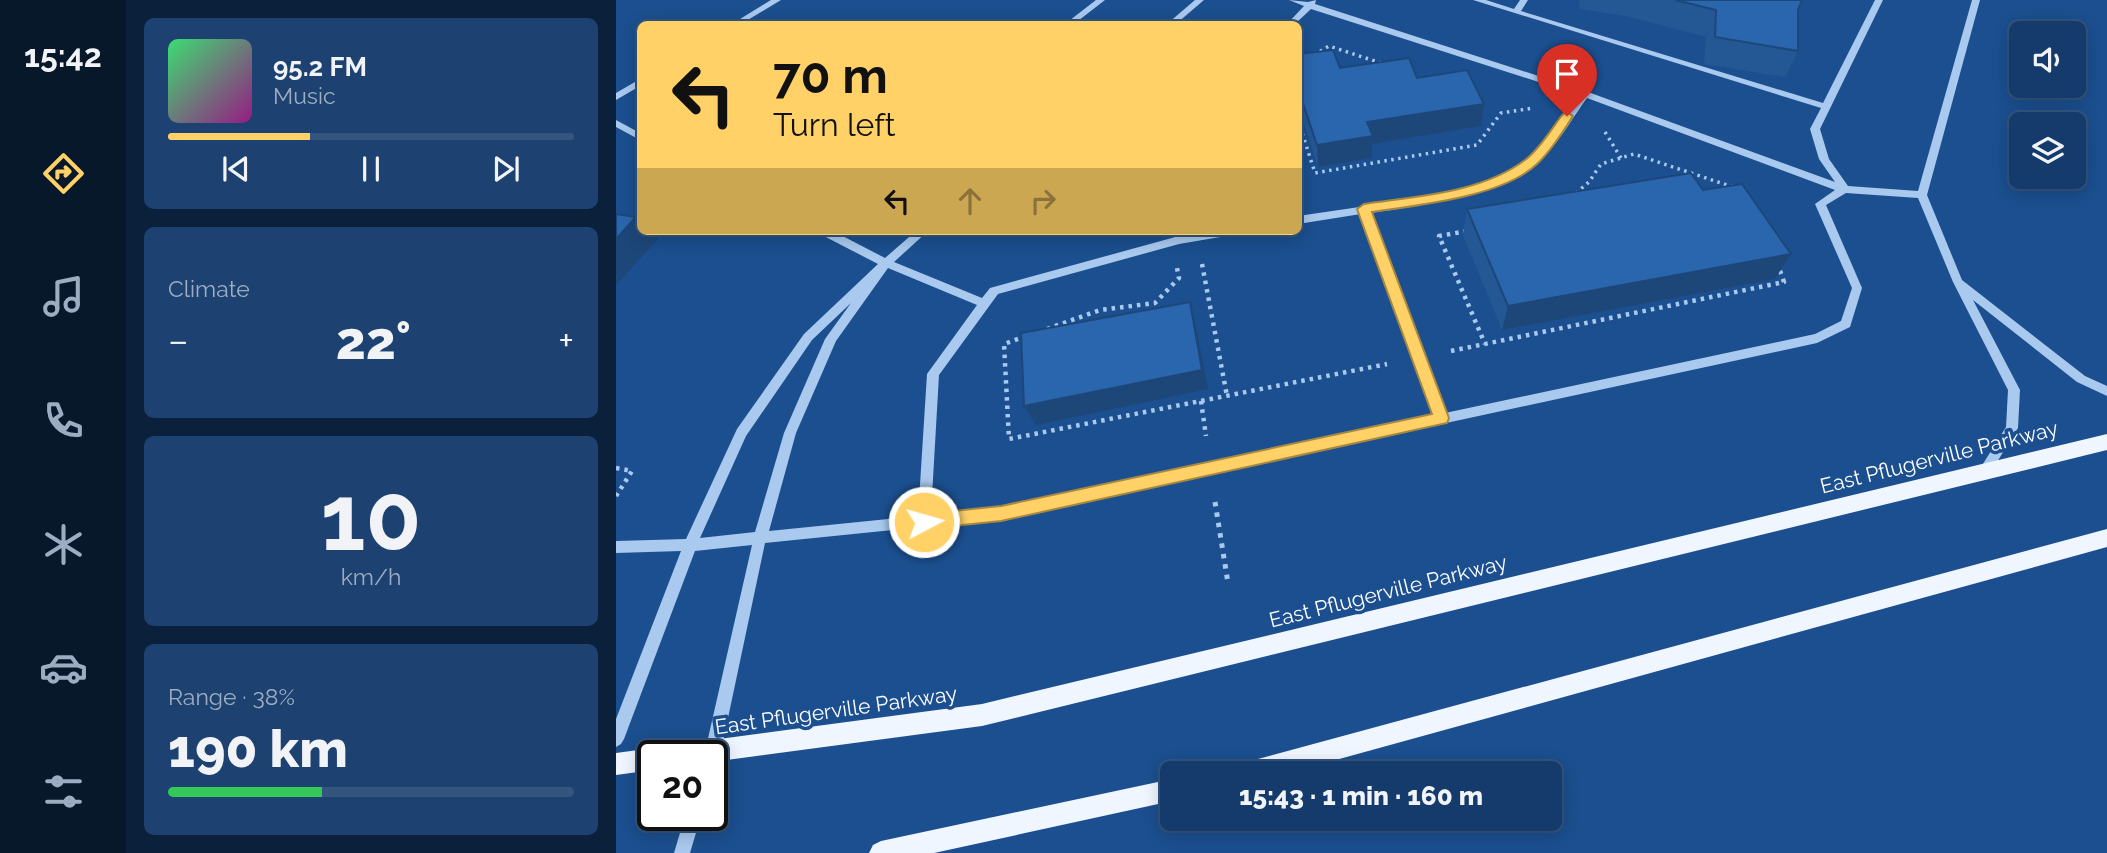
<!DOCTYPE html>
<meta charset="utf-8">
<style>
body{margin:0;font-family:Raleway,sans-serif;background:#1d4271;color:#f1f3f6;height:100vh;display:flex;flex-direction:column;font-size:26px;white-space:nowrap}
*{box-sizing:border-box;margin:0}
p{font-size:23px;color:#9dadc1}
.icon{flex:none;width:38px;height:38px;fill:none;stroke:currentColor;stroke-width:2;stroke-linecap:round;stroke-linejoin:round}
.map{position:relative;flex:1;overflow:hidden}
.panel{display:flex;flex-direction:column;gap:18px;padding:18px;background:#0b203b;width:490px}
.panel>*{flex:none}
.guide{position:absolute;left:21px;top:21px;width:665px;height:214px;border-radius:10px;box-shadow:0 4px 18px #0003,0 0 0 2px #33557e;background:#ffd166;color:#111;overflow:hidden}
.tools{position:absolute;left:1393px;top:21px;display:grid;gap:14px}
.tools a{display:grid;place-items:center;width:77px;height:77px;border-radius:10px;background:#143b6b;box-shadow:0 4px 18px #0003,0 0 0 2px #33557e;font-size:35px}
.speed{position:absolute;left:21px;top:740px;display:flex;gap:14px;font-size:35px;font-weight:700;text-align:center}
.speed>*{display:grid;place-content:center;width:91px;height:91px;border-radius:50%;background:#143b6b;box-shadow:0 4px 18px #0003,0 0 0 2px #33557e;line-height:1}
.speed .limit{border:4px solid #111;border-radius:10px;background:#fff;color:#111}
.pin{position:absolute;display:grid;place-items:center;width:60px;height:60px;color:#fff;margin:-72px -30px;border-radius:50% 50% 50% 0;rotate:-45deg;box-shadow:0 0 7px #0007}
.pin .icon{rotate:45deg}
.me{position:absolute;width:77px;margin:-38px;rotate:84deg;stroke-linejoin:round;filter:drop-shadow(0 0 5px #0008)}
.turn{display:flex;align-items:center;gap:24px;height:147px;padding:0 21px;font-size:32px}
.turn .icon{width:91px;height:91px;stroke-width:2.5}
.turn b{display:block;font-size:49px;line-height:60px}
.lanes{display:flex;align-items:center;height:66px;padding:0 21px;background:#0003;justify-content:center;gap:35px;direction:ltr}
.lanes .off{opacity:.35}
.big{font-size:52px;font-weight:800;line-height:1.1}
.panel .tile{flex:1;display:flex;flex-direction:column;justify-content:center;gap:10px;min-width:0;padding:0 24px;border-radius:10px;background:#1d4271}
.panel .dial{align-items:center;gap:0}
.dial b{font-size:91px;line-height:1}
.song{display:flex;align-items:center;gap:21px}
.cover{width:84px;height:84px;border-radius:10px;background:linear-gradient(135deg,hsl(140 70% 55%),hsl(310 70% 35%))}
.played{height:7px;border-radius:4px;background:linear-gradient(90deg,#ffd166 35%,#33557e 35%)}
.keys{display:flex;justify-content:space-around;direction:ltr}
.heat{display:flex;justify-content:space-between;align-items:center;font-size:38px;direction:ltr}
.charge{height:10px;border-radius:5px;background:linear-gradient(90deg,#34c759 38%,#33557e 0)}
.trip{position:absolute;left:544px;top:761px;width:402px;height:70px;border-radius:10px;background:#143b6b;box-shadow:0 4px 18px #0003,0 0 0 2px #33557e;font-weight:800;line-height:70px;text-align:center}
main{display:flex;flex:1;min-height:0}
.menu{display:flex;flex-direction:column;width:126px;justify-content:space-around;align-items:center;background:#08182b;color:#9dadc1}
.menu .icon{width:49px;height:49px}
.menu .active{color:#ffd166}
.menu b{font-size:32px;color:#f1f3f6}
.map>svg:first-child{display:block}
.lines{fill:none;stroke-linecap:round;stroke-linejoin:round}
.path-far2{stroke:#a9c9ee;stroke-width:3.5;stroke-dasharray:2.5 4.5;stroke-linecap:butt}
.path-far1{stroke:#a9c9ee;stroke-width:4.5;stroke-dasharray:3.5 5;stroke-linecap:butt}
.path{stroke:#a9c9ee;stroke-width:5;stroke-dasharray:4.5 6;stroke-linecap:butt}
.minor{fill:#a9c9ee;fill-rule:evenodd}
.major{fill:#f0f6ff;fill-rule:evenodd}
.wall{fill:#245895}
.shaded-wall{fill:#1d4779}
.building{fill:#2a66ad;stroke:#1d4779;stroke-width:2}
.route{fill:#ffd166;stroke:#a68842;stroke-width:2}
.labels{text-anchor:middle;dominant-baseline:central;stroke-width:7;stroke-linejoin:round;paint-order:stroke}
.street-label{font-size:21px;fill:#fff;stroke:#1b4f8f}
</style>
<main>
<nav class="menu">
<b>15:42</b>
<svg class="icon active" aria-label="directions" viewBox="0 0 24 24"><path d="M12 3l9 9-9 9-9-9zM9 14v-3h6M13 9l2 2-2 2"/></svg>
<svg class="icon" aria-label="music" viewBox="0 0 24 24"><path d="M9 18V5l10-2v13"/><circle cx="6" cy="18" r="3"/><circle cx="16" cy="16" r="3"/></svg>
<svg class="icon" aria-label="phone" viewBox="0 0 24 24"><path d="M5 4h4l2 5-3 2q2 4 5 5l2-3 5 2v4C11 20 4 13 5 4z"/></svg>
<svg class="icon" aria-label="climate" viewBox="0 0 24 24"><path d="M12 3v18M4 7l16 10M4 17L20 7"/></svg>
<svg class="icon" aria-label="car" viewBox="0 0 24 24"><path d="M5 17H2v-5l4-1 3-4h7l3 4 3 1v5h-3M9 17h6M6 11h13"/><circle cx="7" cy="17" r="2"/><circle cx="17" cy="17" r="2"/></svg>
<svg class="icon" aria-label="filters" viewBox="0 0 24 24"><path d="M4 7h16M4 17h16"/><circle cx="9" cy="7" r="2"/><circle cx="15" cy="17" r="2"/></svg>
</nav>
<section class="panel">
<div class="tile">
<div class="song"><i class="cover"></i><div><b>95.2 FM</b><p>Music</p></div></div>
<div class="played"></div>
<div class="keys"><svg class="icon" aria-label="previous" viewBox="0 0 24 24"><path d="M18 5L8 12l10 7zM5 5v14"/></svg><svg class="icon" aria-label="pause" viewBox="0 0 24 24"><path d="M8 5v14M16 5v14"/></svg><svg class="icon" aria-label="next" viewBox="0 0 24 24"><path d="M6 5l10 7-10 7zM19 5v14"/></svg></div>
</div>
<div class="tile"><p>Climate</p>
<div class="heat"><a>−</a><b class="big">22°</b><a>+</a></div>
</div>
<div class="tile dial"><b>10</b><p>km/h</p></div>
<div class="tile"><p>Range · 38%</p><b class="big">190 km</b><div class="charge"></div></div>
</section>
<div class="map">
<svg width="1491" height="853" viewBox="0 0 1491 853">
<rect width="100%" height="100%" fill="#1b4f8f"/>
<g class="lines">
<path class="path-far2" d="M698,55L713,46L768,64
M682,120L699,173L861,145L885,113L918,108
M989,132L1005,158
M960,193L973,182L985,164L1018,154L1120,188"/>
<path class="path-far1" d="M851,231L823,236L869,344
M586,264L611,396
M431,329L484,310L539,303L563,278L561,268
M410,336L388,344L393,439L771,364
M835,351L1168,282L1163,268
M585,401L590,436
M0,468L16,471L0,496"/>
<path class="path" d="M599,502L612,583"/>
<path class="minor" d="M155,0H165L125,24H116Z
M480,0H489L458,24H449Z
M579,0H588L560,24H551Z
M673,0L692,2L700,0L699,4L972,92L1219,182L1203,159L1194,129L1205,108L857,0H870L898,9L904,0H912L905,11L1207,103L1259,0H1267L1204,129L1213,159L1232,186L1302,191L1356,0H1364L1311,195L1346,280L1469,376L1491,386V396L1461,382L1357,300L1404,390L1402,428L1373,475L1369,477L1365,475L1363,471L1365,467L1390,427L1392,390L1337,282L1302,198L1230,193L1210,205L1246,288L1234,327L1201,343L385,519L149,543L104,756L101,761L96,764V756H88L136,545L79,551L8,739L5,744L0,747V719L65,551L0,553V541L70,539L121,429L188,334L262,264L204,234L203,231H217L269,258L300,231H312L278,262L366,298L374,288L563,236L594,231H621L616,235L563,244L382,294L323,375L315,514L385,507L818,415L745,214L682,224V216L805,198L865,183L892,172L919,153L963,95L695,9L679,24H671L688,6ZM971,98L1219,190L1199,204L1236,288L1225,321L1199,334L829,413L755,213C806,205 875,197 918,165C940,148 955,120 971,98ZM272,268L361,305L311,374L302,516L153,531L180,433L220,341ZM235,303L209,339L168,433L139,532L84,538L130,436L196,340Z
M24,79V86L0,100V93Z
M0,120L24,133V140L0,127Z
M69,816H85L74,853H58Z"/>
<path class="major" d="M1491,434V450L366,726L96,762V756H47L50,748L58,745L366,704Z
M1491,529V547L669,774H616L619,766L627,763Z
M37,748L45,751L47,756H37V770L0,775V753Z
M556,779V801L318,853H253L257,845L265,841Z"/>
</g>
<path class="wall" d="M964,0H1187L1182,11V51L1169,77L1088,64L1090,37L1010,16L963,9Z
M682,54L724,68L801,78L868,104L865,126L756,144V158L702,167L682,106Z
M1087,190L1159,279L886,330L847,235L851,209Z"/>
<path class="shaded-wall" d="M868,104L865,126L756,144V158L702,167L701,145L751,122Z
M20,217L24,221V231H34L42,239L0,285V239Z
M1175,254L1159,279L886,330L892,306Z
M574,302L579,322L592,389L420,425L408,406Z"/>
<path class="building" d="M1059,0H1186L1182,10V51L1099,37L1100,10Z
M717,50L724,68L793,58L801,78L851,70L868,104L751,122L757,136L701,145L682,89V54Z
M1075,173L1087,190L1126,184L1175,254L892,306L851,209Z
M0,214L20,217L0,239Z
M574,302L586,370L408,406L405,333Z"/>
<path class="route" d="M951,112L957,116C947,132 935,151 921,164C886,197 803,205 756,212L833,418L831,423L385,521L308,529L302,527L299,522L302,516L308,514L385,506L816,414L741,209L748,204C801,196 865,193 909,160C924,149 936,128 947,114Z"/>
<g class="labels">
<g class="street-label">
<text transform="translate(1323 457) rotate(-14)">East Pflugerville Parkway</text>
<text transform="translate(772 591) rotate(-14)">East Pflugerville Parkway</text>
<text transform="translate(220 710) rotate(-8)">East Pflugerville Parkway</text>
</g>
</g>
</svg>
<div class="tools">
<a><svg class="icon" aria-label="sound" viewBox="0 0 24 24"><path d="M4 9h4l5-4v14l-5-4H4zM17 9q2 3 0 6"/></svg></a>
<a><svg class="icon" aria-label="layers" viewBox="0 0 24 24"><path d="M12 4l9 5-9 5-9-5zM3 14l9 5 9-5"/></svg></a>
</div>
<div class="speed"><div class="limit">20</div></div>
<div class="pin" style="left:951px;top:116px;background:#d93025"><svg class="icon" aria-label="arrive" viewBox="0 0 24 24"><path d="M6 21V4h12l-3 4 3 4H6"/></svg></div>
<svg class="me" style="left:308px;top:522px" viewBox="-20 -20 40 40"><circle r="17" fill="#ffd166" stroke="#fff" stroke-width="3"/><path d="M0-11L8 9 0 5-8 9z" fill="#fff"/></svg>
<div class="trip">15:43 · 1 min · 160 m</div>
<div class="guide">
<div class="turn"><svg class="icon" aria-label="left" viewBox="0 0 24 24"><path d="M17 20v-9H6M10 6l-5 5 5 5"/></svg><div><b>70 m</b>Turn left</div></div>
<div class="lanes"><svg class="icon" aria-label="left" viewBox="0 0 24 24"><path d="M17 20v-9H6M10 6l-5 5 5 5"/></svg><svg class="icon off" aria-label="ahead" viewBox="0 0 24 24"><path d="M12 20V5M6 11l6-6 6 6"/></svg><svg class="icon off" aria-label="right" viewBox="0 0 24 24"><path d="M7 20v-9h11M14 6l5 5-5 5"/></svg></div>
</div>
</div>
</main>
